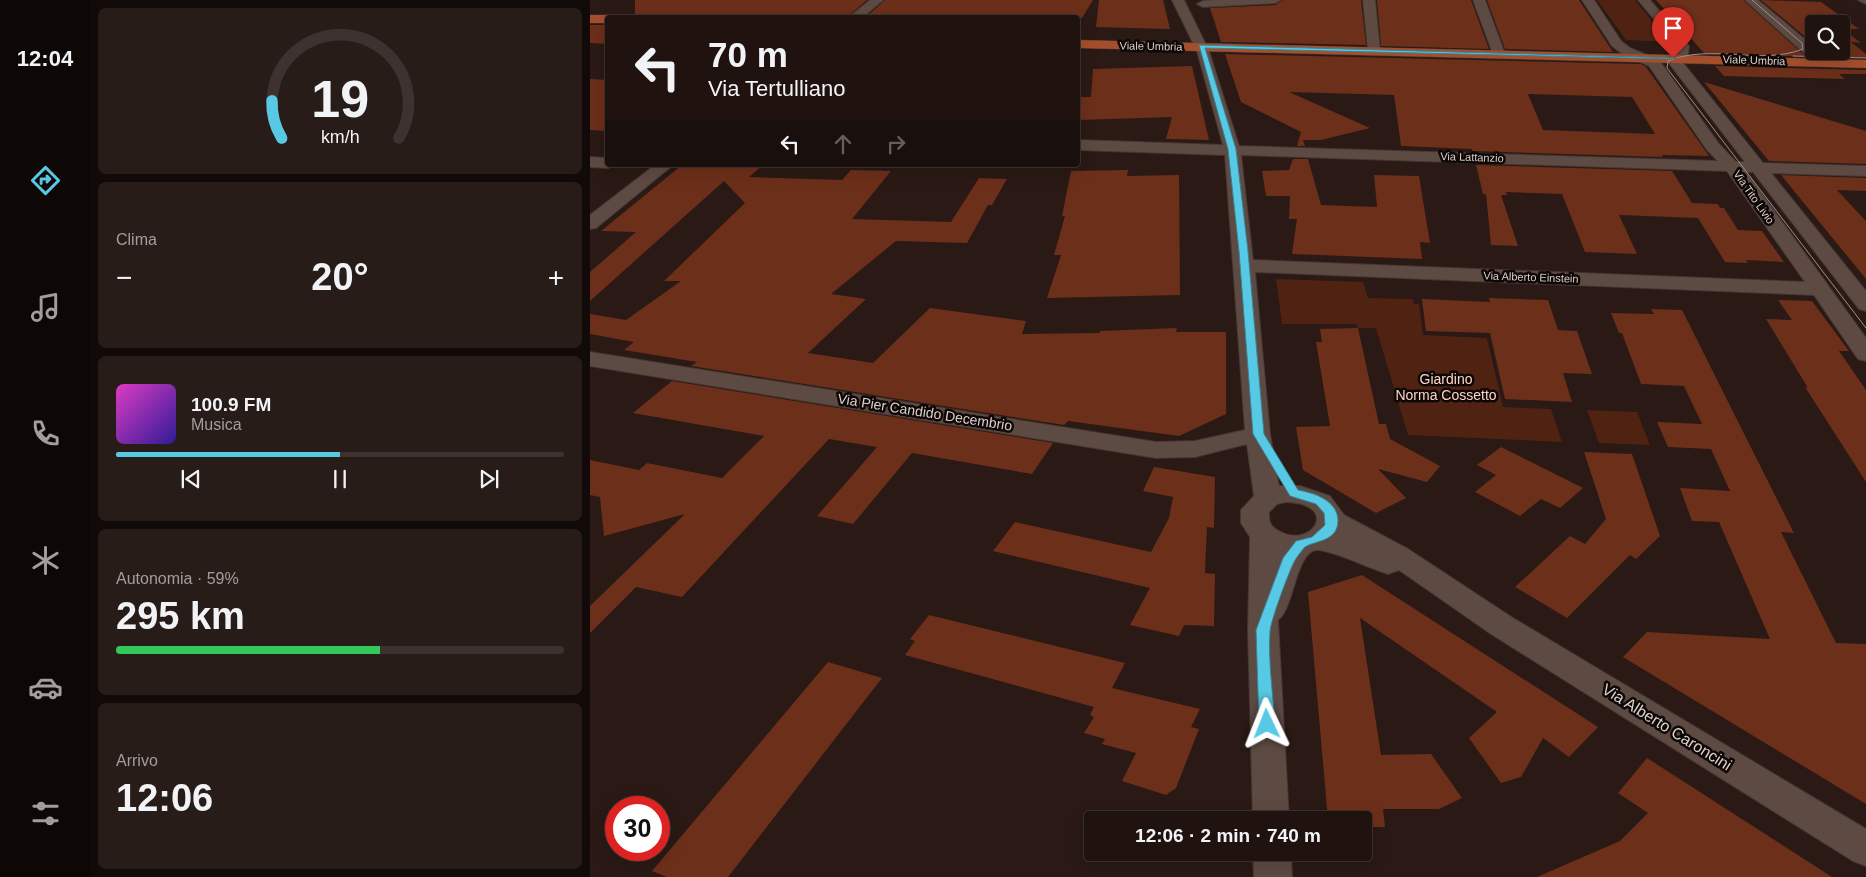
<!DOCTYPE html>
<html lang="it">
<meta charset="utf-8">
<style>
body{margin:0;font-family:Arial,sans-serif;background:#281c18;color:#f1f3f6;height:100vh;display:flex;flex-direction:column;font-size:19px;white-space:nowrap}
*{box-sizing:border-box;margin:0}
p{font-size:16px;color:#a29e9e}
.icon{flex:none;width:28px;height:28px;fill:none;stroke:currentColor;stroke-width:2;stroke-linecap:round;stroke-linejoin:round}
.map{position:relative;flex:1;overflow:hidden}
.panel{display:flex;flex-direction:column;gap:8px;padding:8px;background:#120a08;width:500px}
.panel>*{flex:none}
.hud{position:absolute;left:15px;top:15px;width:475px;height:152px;border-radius:5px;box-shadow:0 5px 20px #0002,0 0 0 1px #3d322f;background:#20130f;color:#f1f3f6;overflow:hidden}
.tools{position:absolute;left:1215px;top:15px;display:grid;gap:10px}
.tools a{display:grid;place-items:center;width:45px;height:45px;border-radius:5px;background:#20130f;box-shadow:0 5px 20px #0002,0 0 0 1px #3d322f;font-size:25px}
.speed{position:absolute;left:15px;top:796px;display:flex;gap:10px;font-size:25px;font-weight:700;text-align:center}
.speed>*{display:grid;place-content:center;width:65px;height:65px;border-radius:50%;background:#20130f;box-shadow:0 5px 20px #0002,0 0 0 1px #3d322f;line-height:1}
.speed .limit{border:8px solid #d22;background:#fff;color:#111}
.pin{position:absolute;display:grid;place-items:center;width:42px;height:42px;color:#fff;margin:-51px -21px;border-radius:50% 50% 50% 0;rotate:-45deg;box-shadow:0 0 5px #0007}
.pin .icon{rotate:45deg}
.me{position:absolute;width:55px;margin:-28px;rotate:358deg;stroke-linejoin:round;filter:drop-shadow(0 0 4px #0008)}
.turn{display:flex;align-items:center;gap:18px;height:105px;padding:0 20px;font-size:22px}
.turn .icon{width:65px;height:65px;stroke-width:2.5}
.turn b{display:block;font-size:35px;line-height:42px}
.lanes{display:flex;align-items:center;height:48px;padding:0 20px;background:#0003;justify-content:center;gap:25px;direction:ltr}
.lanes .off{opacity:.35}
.big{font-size:38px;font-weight:800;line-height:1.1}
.panel .widget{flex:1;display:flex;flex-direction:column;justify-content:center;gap:8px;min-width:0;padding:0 18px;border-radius:8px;background:#281c18}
.panel .dial{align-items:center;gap:0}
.dial svg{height:130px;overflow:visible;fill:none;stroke:#3d322f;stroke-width:7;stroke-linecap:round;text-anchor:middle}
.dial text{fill:#f1f3f6;stroke:none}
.song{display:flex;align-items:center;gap:15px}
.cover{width:60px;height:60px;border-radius:8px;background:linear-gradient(135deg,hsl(310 70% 55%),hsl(250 70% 35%))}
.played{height:5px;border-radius:2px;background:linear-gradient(90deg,#58c9e4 50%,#3d322f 50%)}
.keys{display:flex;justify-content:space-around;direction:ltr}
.heat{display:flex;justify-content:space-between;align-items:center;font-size:28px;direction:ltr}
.charge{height:8px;border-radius:4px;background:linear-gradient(90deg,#34c759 59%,#3d322f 0)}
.trip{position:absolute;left:494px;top:811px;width:288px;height:50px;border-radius:5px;background:#20130f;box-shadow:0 5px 20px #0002,0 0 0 1px #3d322f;font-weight:800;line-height:50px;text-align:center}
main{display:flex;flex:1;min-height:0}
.tab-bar{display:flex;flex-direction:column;width:90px;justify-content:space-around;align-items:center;background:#0d0806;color:#a29e9e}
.tab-bar .icon{width:35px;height:35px}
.tab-bar .active{color:#58c9e4}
.tab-bar b{font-size:22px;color:#f1f3f6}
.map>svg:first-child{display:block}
.green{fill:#502212}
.building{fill:#6c2f1a;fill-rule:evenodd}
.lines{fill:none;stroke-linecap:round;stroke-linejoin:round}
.street-casing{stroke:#433633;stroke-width:2}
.primary-casing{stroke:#433633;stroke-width:1}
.street{fill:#5d4a43;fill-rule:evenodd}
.primary{fill:#a54e2c;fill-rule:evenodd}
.tram{stroke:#9e908c;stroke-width:1}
.route{fill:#58c9e4;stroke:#398394}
.labels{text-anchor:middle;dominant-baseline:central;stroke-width:5;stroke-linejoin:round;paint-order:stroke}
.far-street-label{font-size:11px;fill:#ddd1cd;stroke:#0d0705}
.park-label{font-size:14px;fill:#fcd4c7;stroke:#0d0705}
.street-label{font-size:14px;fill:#ddd1cd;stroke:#0d0705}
.near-street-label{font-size:16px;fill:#ddd1cd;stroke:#0d0705}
</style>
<main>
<nav class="tab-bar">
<b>12:04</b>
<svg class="icon active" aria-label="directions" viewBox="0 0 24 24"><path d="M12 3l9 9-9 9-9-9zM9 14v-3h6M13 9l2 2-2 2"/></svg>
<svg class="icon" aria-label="music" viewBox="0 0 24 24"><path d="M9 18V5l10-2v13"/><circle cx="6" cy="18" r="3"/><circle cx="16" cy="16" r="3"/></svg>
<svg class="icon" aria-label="phone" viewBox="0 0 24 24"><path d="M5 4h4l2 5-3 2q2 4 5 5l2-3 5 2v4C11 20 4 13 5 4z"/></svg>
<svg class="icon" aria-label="climate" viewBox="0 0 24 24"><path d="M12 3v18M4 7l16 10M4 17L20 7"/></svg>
<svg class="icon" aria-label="car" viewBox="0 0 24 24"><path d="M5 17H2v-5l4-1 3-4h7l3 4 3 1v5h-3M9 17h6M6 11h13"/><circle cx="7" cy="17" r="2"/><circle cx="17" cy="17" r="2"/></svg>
<svg class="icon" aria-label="filters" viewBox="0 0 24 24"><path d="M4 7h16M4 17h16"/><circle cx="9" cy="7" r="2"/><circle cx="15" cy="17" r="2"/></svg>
</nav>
<section class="panel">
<div class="widget dial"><svg viewBox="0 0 100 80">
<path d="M14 69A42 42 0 1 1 86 69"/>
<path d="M14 69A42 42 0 0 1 8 46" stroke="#58c9e4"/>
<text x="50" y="56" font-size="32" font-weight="700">19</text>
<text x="50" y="72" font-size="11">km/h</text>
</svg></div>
<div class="widget"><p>Clima</p>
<div class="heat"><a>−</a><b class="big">20°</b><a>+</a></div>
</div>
<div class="widget">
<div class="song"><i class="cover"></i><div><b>100.9 FM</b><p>Musica</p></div></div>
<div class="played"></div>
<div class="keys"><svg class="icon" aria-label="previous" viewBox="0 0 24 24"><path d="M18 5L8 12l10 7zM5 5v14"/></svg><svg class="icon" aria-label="pause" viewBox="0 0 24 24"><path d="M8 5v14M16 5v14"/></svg><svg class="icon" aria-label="next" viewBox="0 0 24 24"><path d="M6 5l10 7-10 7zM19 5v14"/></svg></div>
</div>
<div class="widget"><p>Autonomia · 59%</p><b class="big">295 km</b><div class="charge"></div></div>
<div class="widget"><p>Arrivo</p><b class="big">12:06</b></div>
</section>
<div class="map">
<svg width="1276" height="877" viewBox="0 0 1276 877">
<rect width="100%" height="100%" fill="#2a1914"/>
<path class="green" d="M1007,0H1045L1079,42L1036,40Z
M686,279L773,282L778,298L823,299L824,304H829L833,335L897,338L913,407L961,409L972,442L818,435L786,328H768L766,324H692Z
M997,410L1047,412L1060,445L1009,443Z"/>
<path class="building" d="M45,0H277L256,18L45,16Z
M295,0H503L492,18H275Z
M509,0H573L580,29L506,27Z
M693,0H771L776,45L631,42L620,8L685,5Z
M787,0H881L899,49L791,46Z
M897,0H989L1023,52L915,49Z
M1066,0H1153L1213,54L1224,55L1226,51H1251V24H1224V44L1171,0L1231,2L1269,29H1253L1271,43L1261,42L1276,54V58L1115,54Z
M0,25H18V44L0,43Z
M635,54L1051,64L1056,67L1119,156L1072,155L1073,157L882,151V149L811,146L804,95L699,92L780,128L731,140H713L715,146H707L711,132L651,102ZM938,94L1042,97L1065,134L953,130Z
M602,66L619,140L576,139L582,117L489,120L490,97H501L503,69Z
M1125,66L1276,70V74H1249L1255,79L1134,76Z
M0,79L18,80V131L0,130Z
M1114,82L1276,131V164L1179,161Z
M703,159H718L731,205L787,207L784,175L829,176L840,243L830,242L832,259L702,254L707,219H699L700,196H676L672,171L699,170Z
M92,165H173L159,177L252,180L261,170L301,171L262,219L361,222L389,178L417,179L402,205H398L377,243L306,241L241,294L276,299L218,353L283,363L340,308L436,321L432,334L510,333V331L587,328L586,332H636V414L589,436L478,421L474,425L101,366L107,362L34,350L44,342L0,334V314L36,320L91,281H74L155,203L134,181L0,301V272L46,232L11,231Z
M886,165L1082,171L1102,203L1128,204L1130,208H1134L1148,230L1172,231L1194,262L1156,260L1158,263L1135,262L1108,218L1029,215L1047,254L995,252L972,194L916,192L917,195H911L928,246L901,245L896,194H893Z
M538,170L537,176L589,175L590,295L457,298L471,255H464L475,216H472L481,171Z
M1191,175L1276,178V191L1247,190L1276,221V279Z
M899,298L958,300L968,330L987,331L1002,374L973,373L982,402L915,399L900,333L836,331L832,299L900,302Z
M1188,300L1222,301L1259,351H1249L1276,390V482L1215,387L1218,388L1176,319L1202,320Z
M1061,309L1092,310L1204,533L1191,532L1246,643L1276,644V804L1033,657L1057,632L1180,639L1129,522L1102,521L1090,488L1140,491L1121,449L1078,447L1067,422L1112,424L1094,386L1051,384L1032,333H1029L1021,313L1064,314Z
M768,328L789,424H796L800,439L850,466L837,482L788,469L816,498L786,513L713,470L706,427L740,426L726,342H732L730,329Z
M82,381L463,443L442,474L322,453L263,524L227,516L287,447L239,439L92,597L46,587L0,633V606L95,514L14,536L10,497L0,495V460L49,470L57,463L132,478L174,436L43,413Z
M911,447L993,488L970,508L951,499L930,516L885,492L906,475L887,465Z
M994,452L1042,454L1070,536L1046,559L1040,555L977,618L925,587L980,536L995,544L1016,519Z
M564,467L625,477L624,528L617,527L615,573L625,574L624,626L594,625L589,636L540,625L560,588L403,551L425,522L561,552L579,518L583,497L553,491Z
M772,575L1008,727L979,757L953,738L931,777L911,783L879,738L907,712L770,618L791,755L841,754L872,798L849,809H793L795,827H772V820H738L718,592Z
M339,615L535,663L522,688L610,709L601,727L609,729L586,788L576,795L532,781L546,753L512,744L515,739L494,733L504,717L500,715L504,707L315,655L325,641L320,639Z
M238,662L292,678L138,877H77L62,871Z
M1057,758L1242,877H947L1030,841L1058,813L1028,793Z"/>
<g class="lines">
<g class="street-casing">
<path id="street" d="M280,0H293L272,18H258Z
M582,0H594L619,51L649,146L1128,161L1117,150L1059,66L1031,53L1022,46L992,0H1004L1031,41L1040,48L1069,60L1129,144L1146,162H1155L1075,58L1087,49V46L1048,0H1060L1099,46L1098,54L1090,59L1173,163L1276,166V176L1181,173L1276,291V311L1269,309L1163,172H1156L1276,338V361L1268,359L1224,295L665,272L680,434L689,486H710L740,496L754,515L818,549L923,618L1276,829V866L1263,861L901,634L809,570L798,574C775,567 753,554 729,550C706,547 704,610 688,620L699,820H663L658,630L660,537L651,523V510L664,496L657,444L605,457L566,458L0,366V352L566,442L605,441L655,430L635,155L488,150V140L633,145L607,51ZM651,155L1137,171L1215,282L663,260ZM696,502C751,504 722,550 689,531C680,526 679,523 679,512L687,504Z
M623,0H691L685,3L613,7L607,4L613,1Z
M773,0H785L790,51L784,55L778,51Z
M883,0H895L915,54L914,57L909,58L903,54Z
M1155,0H1168L1224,47V53H1214Z
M1268,0H1276V4Z
M0,157L18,158V165H25L18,168L0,167Z
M65,165H83L6,228L0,229V215Z
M663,852H701L702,877H664Z"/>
</g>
<g class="primary-casing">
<path id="primary" d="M0,15H18L24,18H18V23H0Z
M488,40L1276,60V68L488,48Z"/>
</g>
<use href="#street" class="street"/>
<use href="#primary" class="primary"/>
<path class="tram" d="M1162,0L1212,43L1213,49C1169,66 1122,43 1078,61L1077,68L1276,328
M1203,56L1276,58"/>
</g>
<path class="route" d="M609,45L1086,58L1083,59L615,48L646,149L658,251L674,434L708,490C724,493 747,500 748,520C748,542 726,540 715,547C712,550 706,558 704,562C698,574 681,620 680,631C678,661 683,694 685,724L682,728L677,730L672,728L669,724L666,630L693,558L706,541L722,537L735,525L734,513L726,504L700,496L663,434L649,251L638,149Z"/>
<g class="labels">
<g class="far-street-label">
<text transform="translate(561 46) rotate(1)">Viale Umbria</text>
<text transform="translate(1164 60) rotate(2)">Viale Umbria</text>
<text transform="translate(882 157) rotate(2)">Via Lattanzio</text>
<text transform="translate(1164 197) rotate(55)">Via Tito Livio</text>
<text transform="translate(941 277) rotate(2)">Via Alberto Einstein</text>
</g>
<g class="park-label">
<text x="856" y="379">Giardino<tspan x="856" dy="16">Norma Cossetto</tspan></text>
</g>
<g class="street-label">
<text transform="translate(335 412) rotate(9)">Via Pier Candido Decembrio</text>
</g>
<g class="near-street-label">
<text transform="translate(1077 727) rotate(32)">Via Alberto Caroncini</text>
</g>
</g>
</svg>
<div class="tools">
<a><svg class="icon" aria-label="search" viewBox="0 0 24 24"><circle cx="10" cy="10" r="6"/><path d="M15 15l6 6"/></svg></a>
</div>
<div class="speed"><div class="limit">30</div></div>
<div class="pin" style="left:1083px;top:58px;background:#d93025"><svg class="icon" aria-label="arrive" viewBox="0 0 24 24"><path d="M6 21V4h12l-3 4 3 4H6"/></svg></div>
<svg class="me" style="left:677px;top:724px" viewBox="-20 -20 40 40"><path d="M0-17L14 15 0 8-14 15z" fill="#58c9e4" stroke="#fff" stroke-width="4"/></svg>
<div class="trip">12:06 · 2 min · 740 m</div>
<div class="hud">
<div class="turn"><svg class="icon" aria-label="left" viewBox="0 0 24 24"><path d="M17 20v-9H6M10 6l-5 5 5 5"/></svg><div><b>70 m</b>Via Tertulliano</div></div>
<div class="lanes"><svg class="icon" aria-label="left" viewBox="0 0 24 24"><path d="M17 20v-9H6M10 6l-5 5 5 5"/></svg><svg class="icon off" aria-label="ahead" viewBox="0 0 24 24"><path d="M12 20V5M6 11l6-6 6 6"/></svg><svg class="icon off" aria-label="right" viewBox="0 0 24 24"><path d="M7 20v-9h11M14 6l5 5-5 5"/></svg></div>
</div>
</div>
</main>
